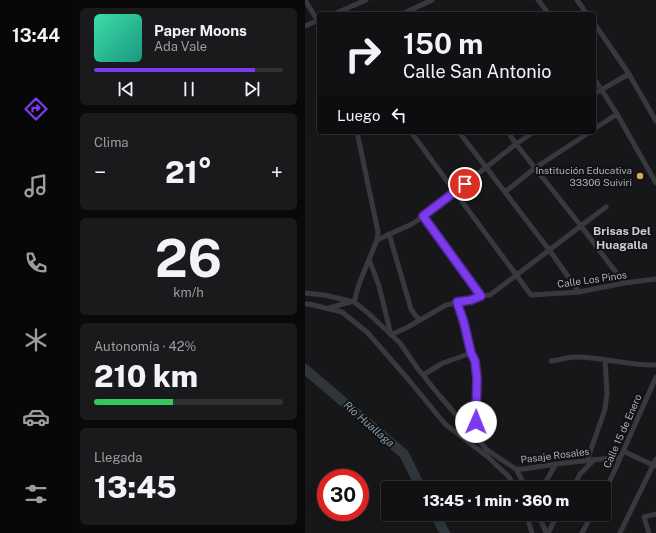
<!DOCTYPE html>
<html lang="es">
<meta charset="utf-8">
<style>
body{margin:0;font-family:"Public Sans",sans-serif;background:#1a1a1c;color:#f1f3f6;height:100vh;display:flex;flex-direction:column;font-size:15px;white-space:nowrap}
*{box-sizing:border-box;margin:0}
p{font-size:13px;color:#9c9da0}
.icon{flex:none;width:22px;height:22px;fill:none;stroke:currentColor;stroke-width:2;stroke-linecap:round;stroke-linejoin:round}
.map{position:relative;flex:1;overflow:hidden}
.details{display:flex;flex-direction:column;gap:8px;padding:8px;background:#09090a;width:233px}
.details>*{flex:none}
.guide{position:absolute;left:12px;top:12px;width:279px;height:122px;border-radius:4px;box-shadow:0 2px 10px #0003,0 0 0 1px #303133;background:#111113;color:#f1f3f6;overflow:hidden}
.speed{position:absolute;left:12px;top:469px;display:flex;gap:8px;font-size:20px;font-weight:700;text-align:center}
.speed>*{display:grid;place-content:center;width:52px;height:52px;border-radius:50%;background:#111113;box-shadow:0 2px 10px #0003,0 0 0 1px #303133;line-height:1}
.speed .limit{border:6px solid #d22;background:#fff;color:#111}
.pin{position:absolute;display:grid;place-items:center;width:34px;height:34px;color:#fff;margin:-17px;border:2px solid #fff;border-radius:50%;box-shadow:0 1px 4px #0007}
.me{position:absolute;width:44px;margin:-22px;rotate:1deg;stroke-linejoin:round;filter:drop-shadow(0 0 3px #0008)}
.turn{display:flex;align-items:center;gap:14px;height:84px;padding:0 20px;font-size:18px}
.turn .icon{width:52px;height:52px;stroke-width:2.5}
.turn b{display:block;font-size:28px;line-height:34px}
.then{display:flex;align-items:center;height:38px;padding:0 20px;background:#0003;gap:8px;font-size:15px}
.big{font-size:30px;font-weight:800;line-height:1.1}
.details .tile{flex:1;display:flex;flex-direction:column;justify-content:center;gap:6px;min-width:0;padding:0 14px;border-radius:6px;background:#1a1a1c}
.details .dial{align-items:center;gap:0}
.dial b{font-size:52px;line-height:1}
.song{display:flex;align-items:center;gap:12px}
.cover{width:48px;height:48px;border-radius:6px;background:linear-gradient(135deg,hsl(160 70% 55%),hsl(170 70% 35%))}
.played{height:4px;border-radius:2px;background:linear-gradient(90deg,#7c3aed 85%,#303133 85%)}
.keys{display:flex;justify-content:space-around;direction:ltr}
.heat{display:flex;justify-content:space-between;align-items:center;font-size:22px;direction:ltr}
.charge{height:6px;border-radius:3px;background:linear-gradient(90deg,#34c759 42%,#303133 0)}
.trip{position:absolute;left:76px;top:481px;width:230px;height:40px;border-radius:4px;background:#111113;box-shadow:0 2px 10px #0003,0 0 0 1px #303133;font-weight:800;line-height:40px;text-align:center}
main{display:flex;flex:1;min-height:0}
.tabs{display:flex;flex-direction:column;width:72px;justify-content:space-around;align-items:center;background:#070708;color:#9c9da0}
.tabs .icon{width:28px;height:28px}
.tabs .active{color:#7c3aed}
.tabs b{font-size:18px;color:#f1f3f6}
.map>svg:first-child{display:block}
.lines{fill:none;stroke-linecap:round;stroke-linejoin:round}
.river{stroke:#2e363b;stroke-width:10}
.minor{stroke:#38393d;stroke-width:5}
.route-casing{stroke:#51269a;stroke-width:10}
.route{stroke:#7c3aed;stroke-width:7}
.poi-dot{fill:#dda94b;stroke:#121214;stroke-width:1.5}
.labels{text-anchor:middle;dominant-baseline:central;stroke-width:4;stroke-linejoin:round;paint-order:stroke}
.poi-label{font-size:10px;fill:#abafb7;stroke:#121214;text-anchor:end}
.street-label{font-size:10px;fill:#abafb7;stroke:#121214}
.water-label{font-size:11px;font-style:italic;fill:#869cae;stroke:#121214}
.quarter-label{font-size:12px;font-weight:bold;fill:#cbcdd3;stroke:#121214}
</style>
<main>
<nav class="tabs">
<b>13:44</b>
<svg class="icon active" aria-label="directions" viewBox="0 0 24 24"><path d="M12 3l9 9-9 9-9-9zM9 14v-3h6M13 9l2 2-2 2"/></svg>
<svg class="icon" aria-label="music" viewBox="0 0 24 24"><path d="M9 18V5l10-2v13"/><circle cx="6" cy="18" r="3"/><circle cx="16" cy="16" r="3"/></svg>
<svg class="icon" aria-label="phone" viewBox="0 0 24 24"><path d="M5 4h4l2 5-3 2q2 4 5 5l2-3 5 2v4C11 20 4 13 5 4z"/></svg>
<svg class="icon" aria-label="climate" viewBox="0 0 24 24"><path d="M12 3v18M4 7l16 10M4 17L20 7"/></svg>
<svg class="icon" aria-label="car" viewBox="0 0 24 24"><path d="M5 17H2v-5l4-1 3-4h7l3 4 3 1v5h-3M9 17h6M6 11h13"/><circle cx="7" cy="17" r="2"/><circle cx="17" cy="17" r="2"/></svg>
<svg class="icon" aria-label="filters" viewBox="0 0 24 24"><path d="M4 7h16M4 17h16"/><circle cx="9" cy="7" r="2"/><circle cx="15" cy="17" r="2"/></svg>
</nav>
<section class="details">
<div class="tile">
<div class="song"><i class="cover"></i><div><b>Paper Moons</b><p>Ada Vale</p></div></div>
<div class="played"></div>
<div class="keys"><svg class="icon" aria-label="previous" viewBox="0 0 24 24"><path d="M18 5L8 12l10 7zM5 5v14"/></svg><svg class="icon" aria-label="pause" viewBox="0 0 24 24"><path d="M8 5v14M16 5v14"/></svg><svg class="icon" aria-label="next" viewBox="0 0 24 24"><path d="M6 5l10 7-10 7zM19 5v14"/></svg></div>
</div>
<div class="tile"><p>Clima</p>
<div class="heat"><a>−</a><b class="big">21°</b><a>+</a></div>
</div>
<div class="tile dial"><b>26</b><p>km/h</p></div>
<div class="tile"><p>Autonomía · 42%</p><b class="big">210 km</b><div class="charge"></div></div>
<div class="tile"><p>Llegada</p><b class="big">13:45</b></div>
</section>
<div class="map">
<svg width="351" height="533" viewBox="0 0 351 533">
<rect width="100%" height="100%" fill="#171719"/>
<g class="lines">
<path class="river" d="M0,369L99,454L116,488
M130,514L140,533"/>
<path class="minor" d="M0,0L14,23
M233,0L244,14
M272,0L282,14
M29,14L61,0
M97,14L127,0
M289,23L324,74L351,121
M0,26L14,20
M289,78L312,114L351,183
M289,94L324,74
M289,129L312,114
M106,132L150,192L226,295L274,292L319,283L351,279
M154,132L245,251L274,292
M203,132L211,144L276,226L319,283
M200,192L230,168L285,132
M119,216L176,296
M84,234L106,309L110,315L115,320
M72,240L107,224L119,216L211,144L229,132
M64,259L74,286L86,335L103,327L141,305L166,300L176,296L185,295C224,266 262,236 301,207
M0,293L19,295L49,302L63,313L95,343L113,369L134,395L153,417L161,428L171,437L181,449L197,460L211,469L217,480L221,488
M49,302L54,284L72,240L73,232L52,132
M152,302L159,323L166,353L170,361L172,378L171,437
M0,304H4L37,312L62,332L103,379L140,424L183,457L204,477L210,488
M24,308L45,302
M246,361C254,360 263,357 271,357C298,357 324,366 351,365
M118,375L138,363L166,353
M318,451L350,466
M282,461L300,409L302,393L300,360
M211,469H219L251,464L315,457
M237,488L251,464
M268,488L275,474L289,460
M299,492L309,472L351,377
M221,514L227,533
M232,514L238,525L241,533
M243,533L253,514
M277,533L287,514
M315,533L351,459
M344,533L339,517L351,514"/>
</g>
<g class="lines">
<g class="route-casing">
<path id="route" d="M160,184L118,216L176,296L166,300L152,302L159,323L166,353L170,361L172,378L171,422"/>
</g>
<use href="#route" class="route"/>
</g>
<circle class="poi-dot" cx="335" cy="176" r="4"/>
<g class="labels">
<g class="poi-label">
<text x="327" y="170">Institución Educativa<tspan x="327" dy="12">33306 Suiviri</tspan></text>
</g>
<g class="street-label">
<text transform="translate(287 279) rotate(-8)">Calle Los Pinos</text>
<text transform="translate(317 431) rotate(-66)">Calle 15 de Enero</text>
<text transform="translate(250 455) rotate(-7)">Pasaje Rosales</text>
</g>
<g class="water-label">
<text transform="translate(64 424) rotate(41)">Río Huallaga</text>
</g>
<g class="quarter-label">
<text x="317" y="231">Brisas Del<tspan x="317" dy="14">Huagalla</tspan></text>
</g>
</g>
</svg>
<div class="speed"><div class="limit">30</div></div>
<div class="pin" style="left:160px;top:184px;background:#d93025"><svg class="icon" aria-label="arrive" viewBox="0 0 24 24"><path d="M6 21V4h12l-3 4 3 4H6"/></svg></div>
<svg class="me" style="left:171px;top:422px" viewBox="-20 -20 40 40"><circle r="19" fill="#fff"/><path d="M0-13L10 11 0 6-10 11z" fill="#7c3aed"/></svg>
<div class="trip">13:45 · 1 min · 360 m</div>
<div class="guide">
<div class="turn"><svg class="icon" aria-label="right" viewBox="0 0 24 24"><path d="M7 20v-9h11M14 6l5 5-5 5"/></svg><div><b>150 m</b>Calle San Antonio</div></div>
<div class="then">Luego<svg class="icon" aria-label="left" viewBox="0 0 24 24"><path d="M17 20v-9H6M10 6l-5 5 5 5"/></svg></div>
</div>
</div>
</main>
